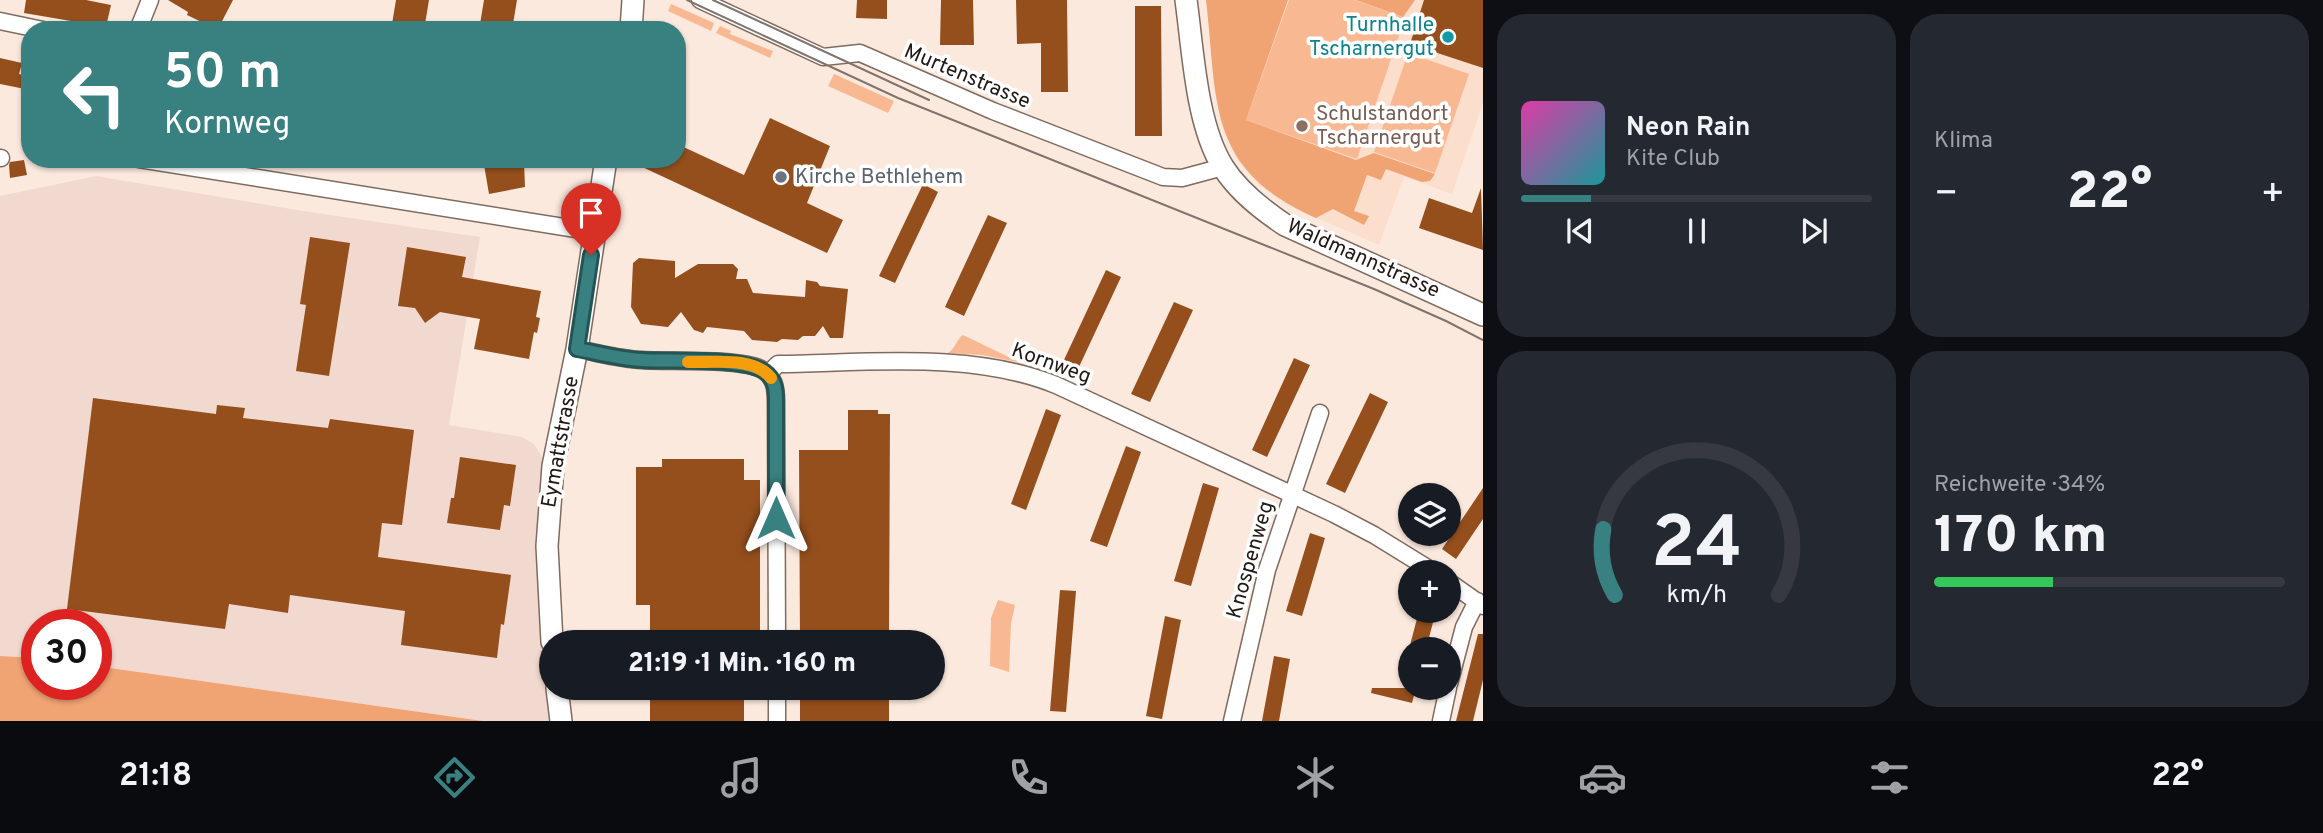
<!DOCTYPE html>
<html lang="de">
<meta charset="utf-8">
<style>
body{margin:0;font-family:Overpass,sans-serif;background:#242831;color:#f1f3f6;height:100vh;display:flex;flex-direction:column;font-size:26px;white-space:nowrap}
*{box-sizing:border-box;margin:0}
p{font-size:23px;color:#9ea1a6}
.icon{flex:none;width:38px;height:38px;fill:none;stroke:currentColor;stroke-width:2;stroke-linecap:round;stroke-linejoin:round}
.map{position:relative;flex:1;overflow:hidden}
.side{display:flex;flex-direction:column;gap:14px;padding:14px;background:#0d0f14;width:840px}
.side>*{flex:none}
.hud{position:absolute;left:21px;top:21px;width:665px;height:147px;border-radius:28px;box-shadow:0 2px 5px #0004;background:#388180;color:#fff;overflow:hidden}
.tools{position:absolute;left:1398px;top:483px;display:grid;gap:14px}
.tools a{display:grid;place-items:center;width:63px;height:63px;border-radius:50%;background:#171b24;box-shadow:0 2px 5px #0004;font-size:35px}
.speed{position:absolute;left:21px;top:609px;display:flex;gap:14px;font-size:35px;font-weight:700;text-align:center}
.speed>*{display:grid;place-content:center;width:91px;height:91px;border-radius:50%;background:#171b24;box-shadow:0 2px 5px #0004;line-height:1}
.speed .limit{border:10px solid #d22;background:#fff;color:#111}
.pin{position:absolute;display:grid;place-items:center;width:60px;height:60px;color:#fff;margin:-72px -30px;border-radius:50% 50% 50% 0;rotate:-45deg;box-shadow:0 0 7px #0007}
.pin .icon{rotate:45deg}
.me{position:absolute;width:77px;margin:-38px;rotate:0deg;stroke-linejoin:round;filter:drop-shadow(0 0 5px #0008)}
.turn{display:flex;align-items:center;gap:24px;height:147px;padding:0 28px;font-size:32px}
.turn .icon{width:91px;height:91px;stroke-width:2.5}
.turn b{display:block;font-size:49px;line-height:60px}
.big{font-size:52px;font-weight:800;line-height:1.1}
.side .widget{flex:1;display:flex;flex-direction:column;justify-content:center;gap:10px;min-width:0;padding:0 24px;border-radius:28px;background:#242831}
.side .dial{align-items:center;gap:0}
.dial svg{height:182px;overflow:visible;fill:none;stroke:#363941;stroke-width:7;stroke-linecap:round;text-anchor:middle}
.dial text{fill:#f1f3f6;stroke:none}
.song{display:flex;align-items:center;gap:21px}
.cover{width:84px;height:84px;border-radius:10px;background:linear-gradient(135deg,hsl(320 70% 55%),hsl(180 70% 35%))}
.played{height:7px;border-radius:4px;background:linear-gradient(90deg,#388180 20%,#363941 20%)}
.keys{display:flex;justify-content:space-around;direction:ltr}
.heat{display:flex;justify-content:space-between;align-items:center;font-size:38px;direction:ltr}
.charge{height:10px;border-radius:5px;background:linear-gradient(90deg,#34c759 34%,#363941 0)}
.side .tiles{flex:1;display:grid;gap:14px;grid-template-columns:repeat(2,1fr)}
.trip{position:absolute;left:539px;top:630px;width:406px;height:70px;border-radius:35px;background:#171b24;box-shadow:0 2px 5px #0004;font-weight:800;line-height:70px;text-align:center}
.menu{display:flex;height:112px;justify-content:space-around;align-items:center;background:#090b0e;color:#9ea1a6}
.menu .icon{width:49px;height:49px}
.menu .active{color:#388180}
.menu b{font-size:32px;color:#f1f3f6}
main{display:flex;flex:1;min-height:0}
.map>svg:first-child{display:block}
.built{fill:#fcdecc}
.industrial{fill:#f2d9d0}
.green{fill:#f8b992}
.forest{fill:#f0a373}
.building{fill:#954f1d}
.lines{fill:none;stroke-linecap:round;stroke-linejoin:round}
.street-casing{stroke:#7f6b5f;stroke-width:19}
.secondary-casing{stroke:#7f6b5f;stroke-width:24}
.street{stroke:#fff;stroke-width:16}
.secondary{stroke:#fff;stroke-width:21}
.tram{stroke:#80736c;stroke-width:2}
.route-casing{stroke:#245453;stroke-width:18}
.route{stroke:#388180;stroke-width:12}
.slow{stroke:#f59e0b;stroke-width:12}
.culture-dot{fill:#0f9aa8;stroke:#fff;stroke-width:2.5}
.education-dot{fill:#8d6e63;stroke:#fff;stroke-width:2.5}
.worship-dot{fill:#6b7280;stroke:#fff;stroke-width:2.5}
.labels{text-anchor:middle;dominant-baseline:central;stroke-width:7;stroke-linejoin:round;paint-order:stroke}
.culture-label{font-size:21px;fill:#0d838f;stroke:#fff;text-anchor:end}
.street-label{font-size:21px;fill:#211914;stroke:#fff}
.education-label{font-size:21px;fill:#785e54;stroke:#fff;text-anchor:start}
.worship-label{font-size:21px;fill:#5b616d;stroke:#fff;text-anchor:start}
</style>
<main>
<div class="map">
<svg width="1483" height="721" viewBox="0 0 1483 721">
<rect width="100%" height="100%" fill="#fce9de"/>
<path class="built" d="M1206,0H1483V103L1452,194L1404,177L1379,245L1289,206L1259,185L1237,159L1220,119Z"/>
<path class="industrial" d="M96,176L303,211L480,237L449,425L522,437L534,444L541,455L543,465L538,540L541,615L553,721H483L96,666V625H37V658L0,656V196Z"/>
<path class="green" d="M1289,0H1355L1405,18L1357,159L1246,120Z
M671,4L714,23L711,31L668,11Z
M720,26L731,31L730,34L773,51L770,58L716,33Z
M1408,53L1469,74L1435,173L1374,152Z
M834,74L894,101L888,113L828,86Z
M963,335L1015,360L1017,362L982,355L948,353C956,348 957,338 963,335Z
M998,600L1015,605L1011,623L1009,672L990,666L991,618Z"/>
<path class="forest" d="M1206,0H1288L1246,120L1356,160L1374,153L1435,174L1430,181L1422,182L1386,169L1381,180L1367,175L1354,211L1369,216L1364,225L1333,209L1316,218C1206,169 1218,104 1206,0Z
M1356,0H1415L1403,17Z
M0,656L37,658V684H96V666L483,721H0Z"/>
<path class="building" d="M26,0H86L111,5L106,27L24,13Z
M168,0H233L219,27L214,24L212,27L187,15L188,12Z
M396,0H429L424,30H391Z
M484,0H517L512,30H479Z
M857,0H887V19L856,18Z
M941,0H973L974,45H940Z
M1016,0H1067L1068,92H1041V43L1017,44Z
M1424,0H1483V68L1410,44Z
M1135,6H1161L1162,136H1135Z
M0,58L22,63L19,74L30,77V90L0,84Z
M770,118L830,146L807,203L843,220L827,253L625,159H677V144L744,175Z
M483,159H511L512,165L524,162L525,187L489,194Z
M24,160L27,175L10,178L9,165L10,162Z
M923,184L938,192L895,283L879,276Z
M1481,188L1483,250L1419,228L1429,198L1472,213Z
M988,215L1007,223L964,316L945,307Z
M310,237L350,243L329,376L296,371L306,305L300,304Z
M407,247L466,257L462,277L541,291L536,317L540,318L537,333L534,332L529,359L474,349L480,319L440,312L425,323L415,308L398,306Z
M639,258L675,261V278L698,264H733L738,269L736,279H747L753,293L805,297L806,280L817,282L820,286L848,289L843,338H830L823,326L815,336H803L798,340L782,339L777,342L752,340L744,331L707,327L703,333L694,330L681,312L668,327L641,324L631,307L633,263Z
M1106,270L1121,277L1078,369L1063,362Z
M1174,302L1193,310L1150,402L1131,394Z
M1294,358L1310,365L1267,457L1252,450Z
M1370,393L1388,402L1345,493L1326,484Z
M93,398L216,414L217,405L245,408L243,418L328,428L330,419L414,430L402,525L382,523L378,557L511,575L504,625L501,624L497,658L401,645L405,611L290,595L288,613L229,604L225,629L67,609Z
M1046,409L1061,415L1026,510L1011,504Z
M848,410H878V414H890L889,642H800L799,450H848Z
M1126,446L1141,452L1107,547L1090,541Z
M460,457L516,465L510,506L504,505L500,530L447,523L451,498H454Z
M662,459H744V480H760V642H650V605H636V467H662Z
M1203,483L1219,488L1191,586L1174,581Z
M1483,488V519L1456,559L1442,549Z
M1310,533L1325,538L1302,616L1286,611Z
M1060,590L1076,591L1066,712L1050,711Z
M1419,611H1436L1426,649H1409Z
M1165,616L1181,620L1162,719L1146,716Z
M1478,634H1483V680L1473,721H1456Z
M1274,656L1290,659L1279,721H1262Z
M650,688H744V721H650Z
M800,688H889V721H800Z
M1372,688H1416L1412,703L1371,693Z"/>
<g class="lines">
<g class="street-casing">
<path id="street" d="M700,0L823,57L860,53L993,111L1163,177L1182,178L1223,167
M0,21L43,30
M138,30L150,0
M0,158H1
M139,159L595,232
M577,349C599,353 620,359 642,360C669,362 739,358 761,369C774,376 776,387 776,401L777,642
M768,374L778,364C867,363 973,351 1056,385L1334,514L1374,535L1434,572
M1449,582L1483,606
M1449,684L1464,627L1477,601
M777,688V721
M1232,721L1267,570L1320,413
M1441,721L1448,688"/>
</g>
<g class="secondary-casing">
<path id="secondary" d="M1186,0C1193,50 1196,124 1223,167C1238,191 1261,209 1285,225L1483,315
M631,30L633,0
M552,642L547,546L553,466L577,349L606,159
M557,688L561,721"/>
</g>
<use href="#street" class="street"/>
<use href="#secondary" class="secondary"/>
<path class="tram" d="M687,0L898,98L1374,289L1446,321L1483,340
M713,0L929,100"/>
</g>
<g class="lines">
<g class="route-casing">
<path id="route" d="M591,255L577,349C598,353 620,359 642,360C669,362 746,357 765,372C775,379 776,390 776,401V518"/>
</g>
<use href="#route" class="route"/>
<path class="slow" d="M688,362C713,363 754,356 771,378"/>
</g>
<circle class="culture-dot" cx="1448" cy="37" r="7"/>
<circle class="education-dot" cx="1302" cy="126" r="7"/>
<circle class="worship-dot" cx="781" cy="177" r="7"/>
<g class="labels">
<g class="culture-label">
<text x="1434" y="25">Turnhalle<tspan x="1434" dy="24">Tscharnergut</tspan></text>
</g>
<g class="street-label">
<text transform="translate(967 77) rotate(23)">Murtenstrasse</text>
<text transform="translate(1363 259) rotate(24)">Waldmannstrasse</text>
<text transform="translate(1051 364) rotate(20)">Kornweg</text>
<text transform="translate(561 442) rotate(-80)">Eymattstrasse</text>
<text transform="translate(1251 560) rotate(-74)">Knospenweg</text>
</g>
<g class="education-label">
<text x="1316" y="114">Schulstandort<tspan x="1316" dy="24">Tscharnergut</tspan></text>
</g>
<g class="worship-label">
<text x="795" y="177">Kirche Bethlehem</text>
</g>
</g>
</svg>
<div class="tools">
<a><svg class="icon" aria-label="layers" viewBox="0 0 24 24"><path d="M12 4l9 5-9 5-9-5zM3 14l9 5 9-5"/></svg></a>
<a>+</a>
<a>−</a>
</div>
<div class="speed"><div class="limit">30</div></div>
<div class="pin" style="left:591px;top:255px;background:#d93025"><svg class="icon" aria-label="arrive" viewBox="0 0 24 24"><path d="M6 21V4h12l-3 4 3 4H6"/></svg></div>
<svg class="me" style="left:776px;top:518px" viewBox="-20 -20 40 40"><path d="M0-17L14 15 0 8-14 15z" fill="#388180" stroke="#fff" stroke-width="4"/></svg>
<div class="trip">21:19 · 1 Min. · 160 m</div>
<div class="hud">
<div class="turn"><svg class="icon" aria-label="left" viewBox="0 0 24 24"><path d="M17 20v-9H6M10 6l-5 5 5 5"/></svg><div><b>50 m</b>Kornweg</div></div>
</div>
</div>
<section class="side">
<div class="tiles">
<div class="widget">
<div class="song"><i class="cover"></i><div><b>Neon Rain</b><p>Kite Club</p></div></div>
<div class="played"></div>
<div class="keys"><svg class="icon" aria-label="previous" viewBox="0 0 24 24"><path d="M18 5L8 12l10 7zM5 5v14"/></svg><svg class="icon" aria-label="pause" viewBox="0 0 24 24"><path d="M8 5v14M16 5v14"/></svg><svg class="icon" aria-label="next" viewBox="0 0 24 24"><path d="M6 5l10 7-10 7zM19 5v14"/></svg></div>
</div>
<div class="widget"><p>Klima</p>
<div class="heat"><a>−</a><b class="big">22°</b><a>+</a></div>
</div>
<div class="widget dial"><svg viewBox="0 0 100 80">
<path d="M14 69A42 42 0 1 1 86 69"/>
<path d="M14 69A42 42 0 0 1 9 40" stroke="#388180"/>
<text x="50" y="56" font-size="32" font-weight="700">24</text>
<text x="50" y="72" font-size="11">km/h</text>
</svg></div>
<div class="widget"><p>Reichweite · 34%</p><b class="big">170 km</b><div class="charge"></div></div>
</div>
</section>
</main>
<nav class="menu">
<b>21:18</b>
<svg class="icon active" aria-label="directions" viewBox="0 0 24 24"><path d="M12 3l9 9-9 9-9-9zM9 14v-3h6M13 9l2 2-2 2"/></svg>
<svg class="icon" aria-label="music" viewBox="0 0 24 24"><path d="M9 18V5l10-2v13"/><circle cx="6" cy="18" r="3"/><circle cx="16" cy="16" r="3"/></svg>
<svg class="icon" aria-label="phone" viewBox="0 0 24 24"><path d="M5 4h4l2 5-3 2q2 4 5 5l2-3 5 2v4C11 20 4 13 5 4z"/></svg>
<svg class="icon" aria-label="climate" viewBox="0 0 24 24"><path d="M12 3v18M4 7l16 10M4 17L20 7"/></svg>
<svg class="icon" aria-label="car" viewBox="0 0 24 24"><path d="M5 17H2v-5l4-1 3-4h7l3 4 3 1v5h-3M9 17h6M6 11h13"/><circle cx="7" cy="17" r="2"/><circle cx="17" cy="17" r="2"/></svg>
<svg class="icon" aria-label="filters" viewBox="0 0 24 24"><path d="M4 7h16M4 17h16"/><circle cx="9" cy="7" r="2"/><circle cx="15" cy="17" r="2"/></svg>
<b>22°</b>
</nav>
